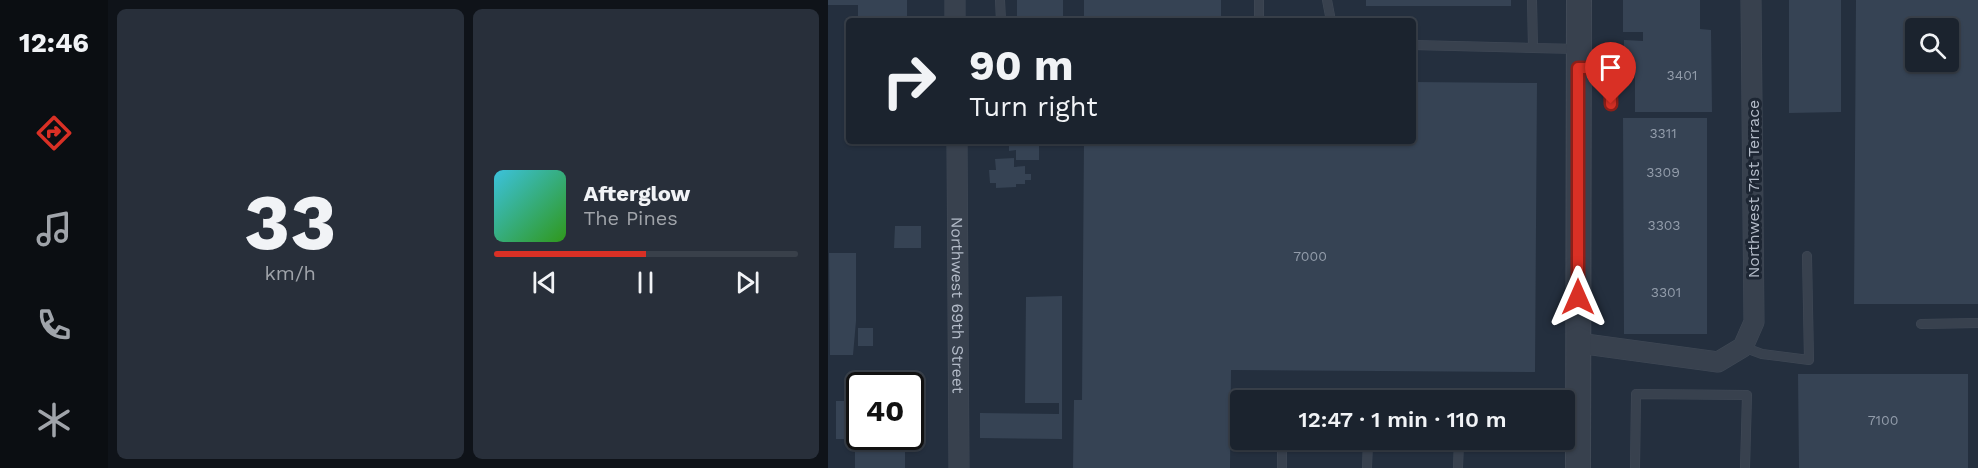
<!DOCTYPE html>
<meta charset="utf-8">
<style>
body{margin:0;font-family:"Work Sans",sans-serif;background:#282f3a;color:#f1f3f6;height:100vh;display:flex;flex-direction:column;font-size:22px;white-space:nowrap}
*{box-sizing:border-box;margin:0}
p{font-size:20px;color:#a0a4aa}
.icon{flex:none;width:33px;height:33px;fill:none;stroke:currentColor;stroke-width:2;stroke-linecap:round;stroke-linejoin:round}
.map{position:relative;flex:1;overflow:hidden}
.side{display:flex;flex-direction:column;gap:9px;padding:9px;background:#0f1319;width:720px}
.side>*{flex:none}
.hud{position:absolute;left:18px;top:18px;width:570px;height:126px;border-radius:6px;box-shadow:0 2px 4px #0004,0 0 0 2px #39404a;background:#1b232e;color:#f1f3f6;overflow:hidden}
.controls{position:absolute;left:1077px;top:18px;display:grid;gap:12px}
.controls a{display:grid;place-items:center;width:54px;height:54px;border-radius:6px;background:#1b232e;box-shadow:0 2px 4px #0004,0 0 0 2px #39404a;font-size:30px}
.speed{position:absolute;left:18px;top:372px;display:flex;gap:12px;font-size:30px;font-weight:700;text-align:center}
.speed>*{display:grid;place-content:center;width:78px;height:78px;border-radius:50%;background:#1b232e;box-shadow:0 2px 4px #0004,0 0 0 2px #39404a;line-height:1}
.speed .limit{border:3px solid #111;border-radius:9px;background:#fff;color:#111}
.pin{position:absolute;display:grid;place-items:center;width:51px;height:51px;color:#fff;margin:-62px -26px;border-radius:50% 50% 50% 0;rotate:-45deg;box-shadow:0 0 6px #0007}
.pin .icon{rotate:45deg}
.me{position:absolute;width:66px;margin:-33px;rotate:0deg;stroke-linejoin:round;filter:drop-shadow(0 0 4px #0008)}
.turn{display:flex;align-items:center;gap:21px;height:126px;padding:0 24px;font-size:27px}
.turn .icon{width:78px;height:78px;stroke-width:2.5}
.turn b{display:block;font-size:42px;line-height:51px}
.side .card{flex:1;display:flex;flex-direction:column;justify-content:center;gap:9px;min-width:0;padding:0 21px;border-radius:9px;background:#282f3a}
.side .dial{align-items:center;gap:0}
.dial b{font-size:78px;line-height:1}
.song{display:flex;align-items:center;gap:18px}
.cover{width:72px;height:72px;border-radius:9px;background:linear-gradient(135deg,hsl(190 70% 55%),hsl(110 70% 35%))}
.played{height:6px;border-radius:3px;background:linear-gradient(90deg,#d93025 50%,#39404a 50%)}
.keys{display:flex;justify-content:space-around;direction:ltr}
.side .tiles{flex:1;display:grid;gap:9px;grid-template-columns:repeat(2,1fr)}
.trip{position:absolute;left:402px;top:390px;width:345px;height:60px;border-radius:6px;background:#1b232e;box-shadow:0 2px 4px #0004,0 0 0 2px #39404a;font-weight:600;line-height:60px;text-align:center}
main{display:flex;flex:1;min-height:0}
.tab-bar{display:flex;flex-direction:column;width:108px;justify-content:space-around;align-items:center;background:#0b0e12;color:#a0a4aa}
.tab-bar .icon{width:42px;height:42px}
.tab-bar .on{color:#d93025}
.tab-bar b{font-size:27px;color:#f1f3f6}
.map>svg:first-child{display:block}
.building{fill:#364354;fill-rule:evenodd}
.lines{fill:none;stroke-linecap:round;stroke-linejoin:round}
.service-casing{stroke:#414a57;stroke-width:10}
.minor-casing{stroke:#414a57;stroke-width:21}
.tertiary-casing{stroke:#414a57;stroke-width:26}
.service{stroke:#38414e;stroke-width:9}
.minor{stroke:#38414e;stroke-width:20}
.tertiary{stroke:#38414e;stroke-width:24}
.route-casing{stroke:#8d1f18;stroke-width:15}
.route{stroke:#d93025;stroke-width:10}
.labels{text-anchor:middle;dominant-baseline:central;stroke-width:6;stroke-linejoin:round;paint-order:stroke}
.number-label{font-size:14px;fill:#929caa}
.street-label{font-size:16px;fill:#b4bcc9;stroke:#1d2633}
</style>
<main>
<nav class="tab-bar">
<b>12:46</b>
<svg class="icon on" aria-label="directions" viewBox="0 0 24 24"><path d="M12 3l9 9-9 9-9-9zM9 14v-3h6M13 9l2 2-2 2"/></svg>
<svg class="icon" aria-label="music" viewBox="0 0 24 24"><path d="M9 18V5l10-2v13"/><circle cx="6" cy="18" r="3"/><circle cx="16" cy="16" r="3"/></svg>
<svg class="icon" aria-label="phone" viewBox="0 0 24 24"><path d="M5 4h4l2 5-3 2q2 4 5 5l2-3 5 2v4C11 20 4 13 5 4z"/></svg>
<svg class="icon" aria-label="climate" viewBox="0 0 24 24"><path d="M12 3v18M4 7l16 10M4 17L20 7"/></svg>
</nav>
<section class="side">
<div class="tiles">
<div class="card dial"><b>33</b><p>km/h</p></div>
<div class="card">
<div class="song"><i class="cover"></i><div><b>Afterglow</b><p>The Pines</p></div></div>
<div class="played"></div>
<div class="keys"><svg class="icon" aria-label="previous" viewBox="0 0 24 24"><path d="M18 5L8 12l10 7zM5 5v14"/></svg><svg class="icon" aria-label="pause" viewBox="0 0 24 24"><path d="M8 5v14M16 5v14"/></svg><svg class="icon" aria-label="next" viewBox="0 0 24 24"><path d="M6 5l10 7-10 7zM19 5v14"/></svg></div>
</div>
</div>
</section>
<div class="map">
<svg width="1150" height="468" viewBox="0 0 1150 468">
<rect width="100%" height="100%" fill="#242f3e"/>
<path class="building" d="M0,0H79V21H30V5H0Z
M189,0H235V21H189Z
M256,0H393V21H256Z
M538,0H683V6H538Z
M795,0H872V29L883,30L884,112H807V62H796V40L815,41V32H795Z
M961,0H1013V112L961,113Z
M1028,0H1150V304H1026ZM1088,28H1120V62H1088Z
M585,82L709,83L707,372L403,370L402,468H245L246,400H254L256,141H585Z
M795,118H879V334H796Z
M181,141H211V160H188V150L181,151Z
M186,158V167L197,166V174H203V180H197V184H188V187L168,188V183H162L161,170H168L167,159Z
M67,226H93V248H66Z
M1,253H28V321L25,355H2Z
M234,296V439L152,438V413L231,414V403H197L198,297Z
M30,328H45V346H30Z
M970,374H1140V468H971Z
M8,401H28L29,411H32V436L77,437V468H27V439H8Z"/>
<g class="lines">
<g class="service-casing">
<path id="service" d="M172,0L173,21
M499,0L503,21
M704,0L705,48L751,49
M431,21V0
M585,45L705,48
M753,68H782L783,104
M1093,324L1150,323
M915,347L934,354L981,360L979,256
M454,468V440
M539,468L540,440
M630,468L631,440
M807,468L808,394L919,395L917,468"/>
</g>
<g class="minor-casing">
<g id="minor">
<path d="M127,0V21"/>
<path id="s1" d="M129,141L131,468"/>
<path d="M750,343L890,362L915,347L926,322L923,0"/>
</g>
</g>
<g class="tertiary-casing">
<path id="tertiary" d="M750,468L751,0"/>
</g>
<use href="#service" class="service"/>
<use href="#minor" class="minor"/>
<use href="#tertiary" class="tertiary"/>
</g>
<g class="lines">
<g class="route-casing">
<path id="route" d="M750,297V68H782L783,104"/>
</g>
<use href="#route" class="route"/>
</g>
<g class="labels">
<g class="number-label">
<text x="854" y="75">3401</text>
<text x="835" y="133">3311</text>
<text x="835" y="172">3309</text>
<text x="836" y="225">3303</text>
<text x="482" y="256">7000</text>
<text x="838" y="292">3301</text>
<text x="1055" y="420">7100</text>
</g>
<g class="street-label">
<text transform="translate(925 189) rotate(-90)">Northwest 71st Terrace</text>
<text stroke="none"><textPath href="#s1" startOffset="164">Northwest 69th Street</textPath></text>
</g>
</g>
</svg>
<div class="controls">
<a><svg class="icon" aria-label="search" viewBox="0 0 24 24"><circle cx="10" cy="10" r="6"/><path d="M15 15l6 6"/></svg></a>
</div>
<div class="speed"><div class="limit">40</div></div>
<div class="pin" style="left:783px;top:104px;background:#d93025"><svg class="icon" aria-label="arrive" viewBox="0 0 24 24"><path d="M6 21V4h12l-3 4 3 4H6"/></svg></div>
<svg class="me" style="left:750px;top:297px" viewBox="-20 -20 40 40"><path d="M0-17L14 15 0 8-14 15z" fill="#d93025" stroke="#fff" stroke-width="4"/></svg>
<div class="trip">12:47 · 1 min · 110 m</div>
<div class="hud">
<div class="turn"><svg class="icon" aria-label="right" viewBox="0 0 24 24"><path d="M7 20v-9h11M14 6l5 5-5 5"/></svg><div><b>90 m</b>Turn right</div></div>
</div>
</div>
</main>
